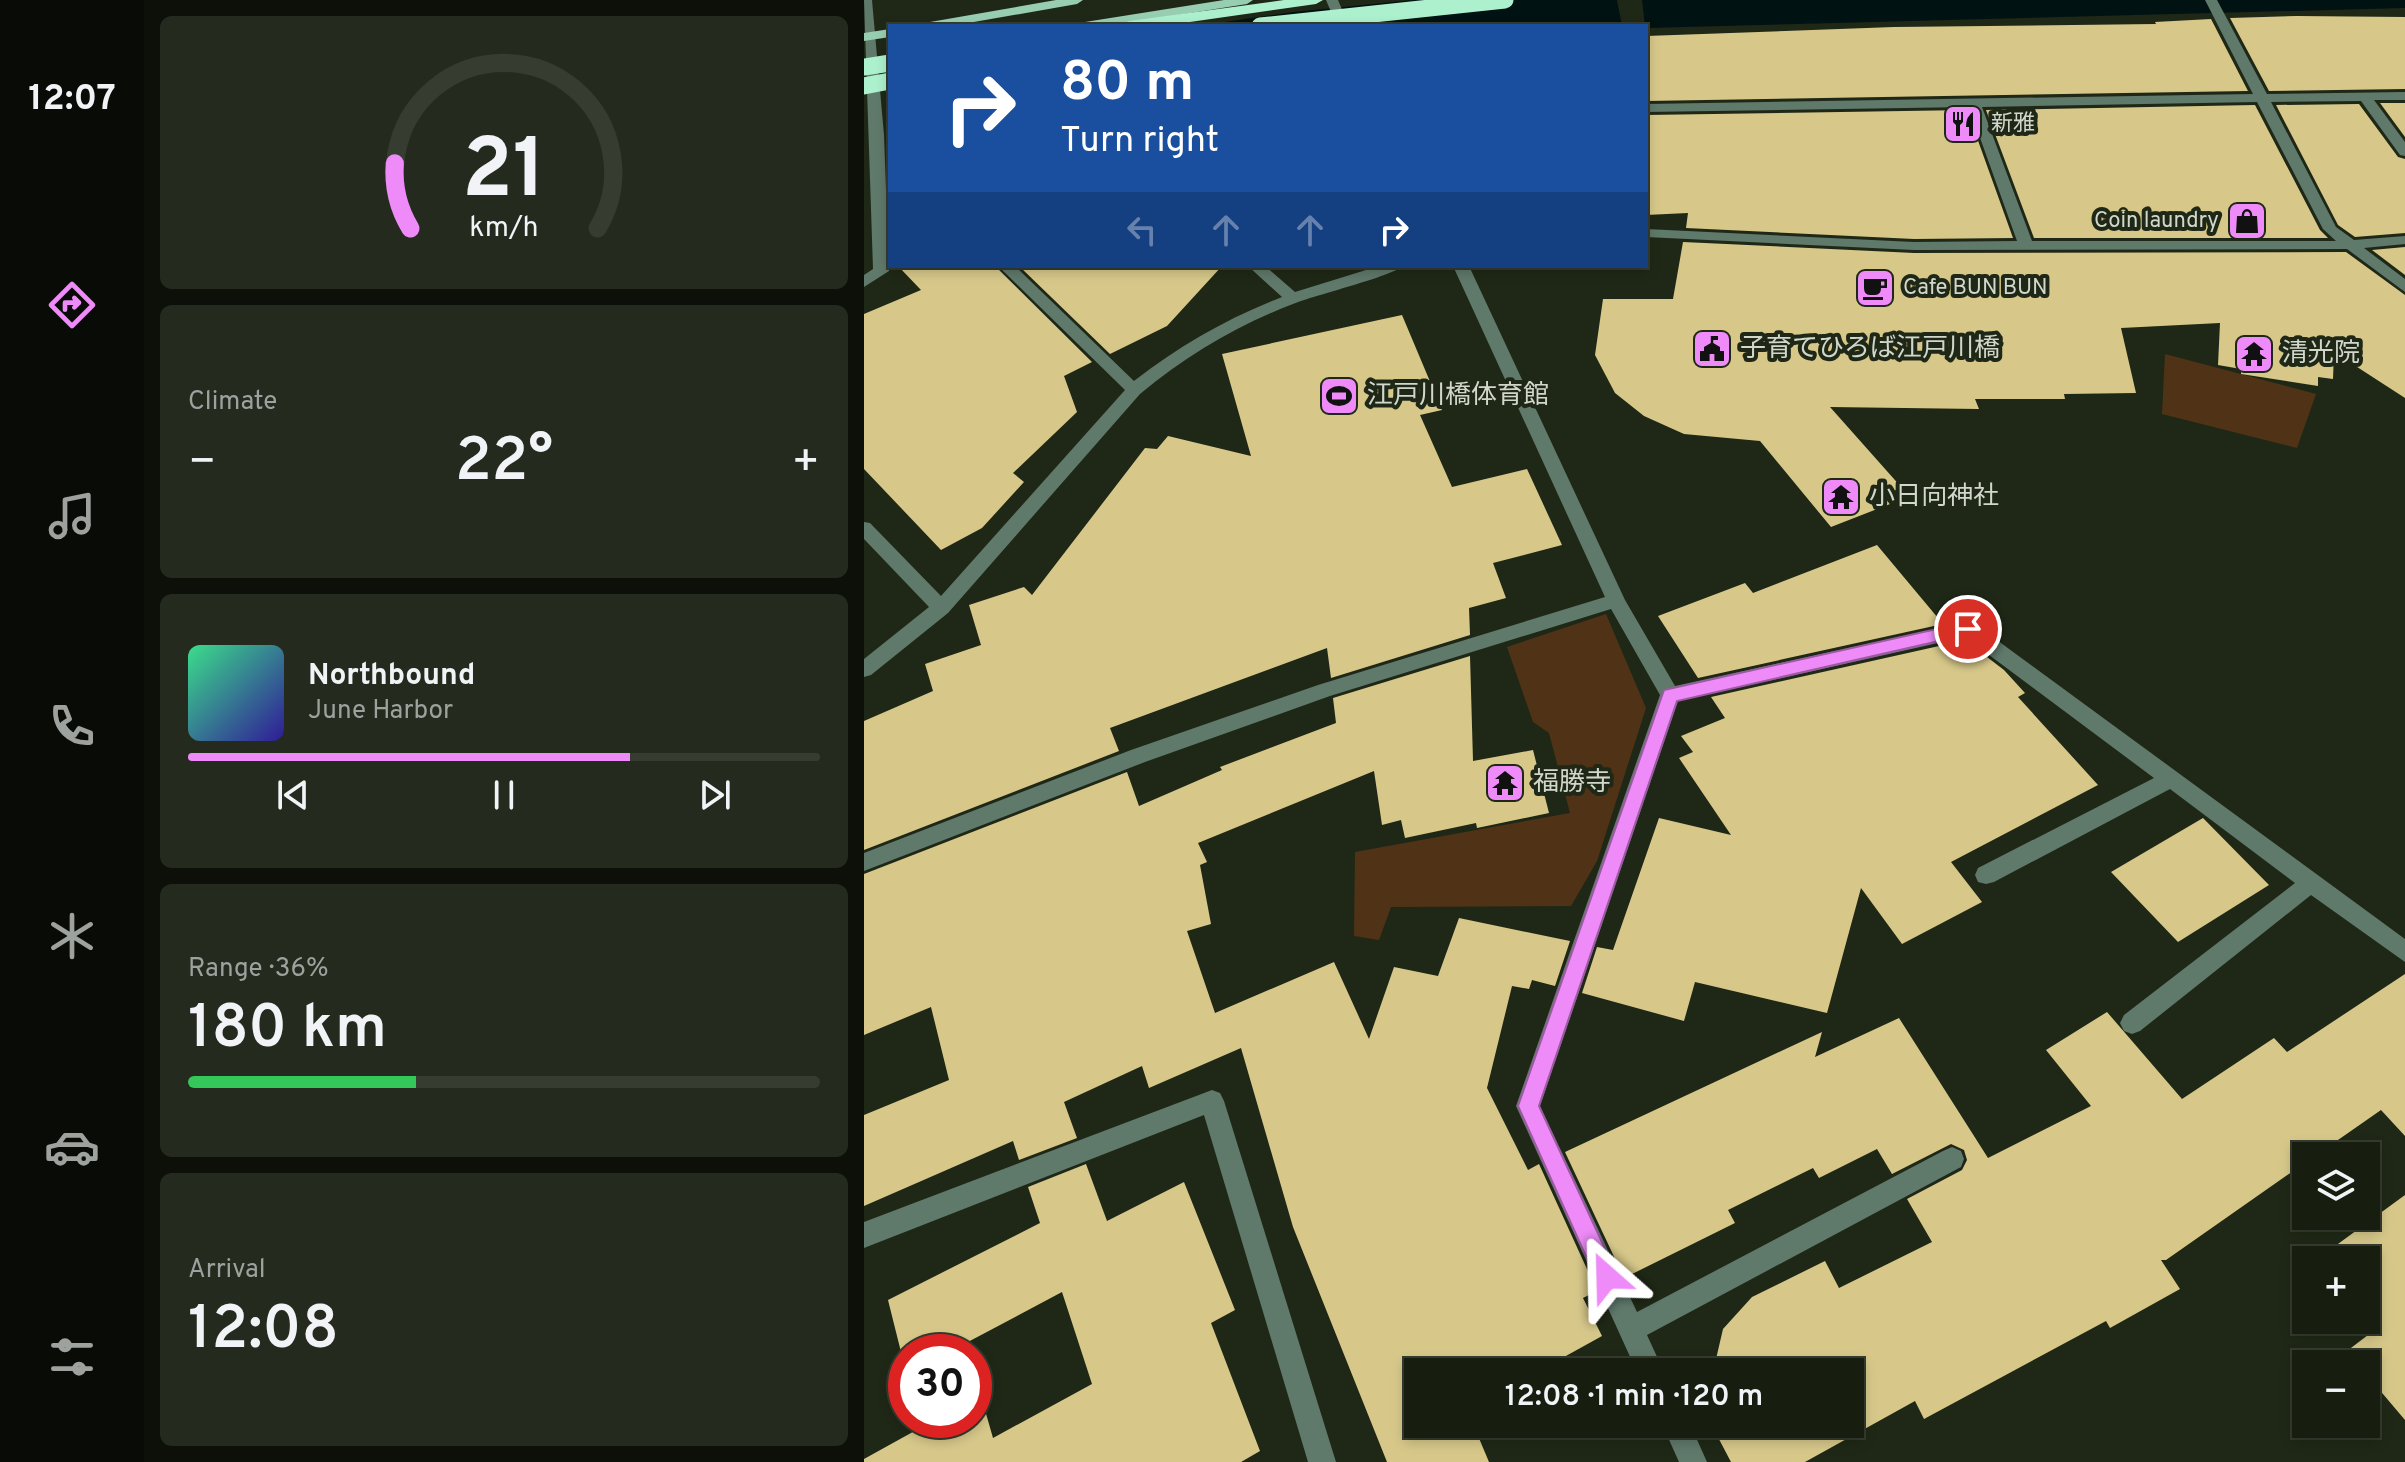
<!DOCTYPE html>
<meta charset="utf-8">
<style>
body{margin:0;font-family:Overpass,"Noto Sans JP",sans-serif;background:#242b1e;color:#f1f3f6;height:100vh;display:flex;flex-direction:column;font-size:30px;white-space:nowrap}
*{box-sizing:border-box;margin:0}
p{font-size:26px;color:#9ea29f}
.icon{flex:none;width:44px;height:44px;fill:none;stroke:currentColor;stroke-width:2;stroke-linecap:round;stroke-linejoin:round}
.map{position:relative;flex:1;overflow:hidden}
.details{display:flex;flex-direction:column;gap:16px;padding:16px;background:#0d1009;width:720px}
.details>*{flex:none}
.banner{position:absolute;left:24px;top:24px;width:760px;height:244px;border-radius:0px;box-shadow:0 4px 12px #0003,0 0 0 2px #363c30;background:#1a4fa0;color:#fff;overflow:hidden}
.fabs{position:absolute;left:1428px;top:1142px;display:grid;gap:16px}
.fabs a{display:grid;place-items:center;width:88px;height:88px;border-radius:0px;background:#171e10;box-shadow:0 4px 12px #0003,0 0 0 2px #363c30;font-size:40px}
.speed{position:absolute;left:24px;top:1334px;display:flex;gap:16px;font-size:40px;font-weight:700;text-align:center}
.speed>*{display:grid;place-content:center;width:104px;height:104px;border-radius:50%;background:#171e10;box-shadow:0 4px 12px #0003,0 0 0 2px #363c30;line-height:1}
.speed .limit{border:12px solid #d22;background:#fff;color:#111}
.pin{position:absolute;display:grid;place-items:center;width:68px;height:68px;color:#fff;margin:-34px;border:4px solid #fff;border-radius:50%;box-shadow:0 2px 8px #0007}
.me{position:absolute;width:88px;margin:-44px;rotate:335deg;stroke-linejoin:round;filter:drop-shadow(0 0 6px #0008)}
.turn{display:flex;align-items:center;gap:28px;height:168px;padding:0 40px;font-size:36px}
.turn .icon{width:104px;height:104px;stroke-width:2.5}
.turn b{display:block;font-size:56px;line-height:68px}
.lanes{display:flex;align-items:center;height:76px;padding:0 40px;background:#0003;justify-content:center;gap:40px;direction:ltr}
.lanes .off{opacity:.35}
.big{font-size:60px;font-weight:600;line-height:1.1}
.details .widget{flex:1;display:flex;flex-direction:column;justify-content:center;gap:12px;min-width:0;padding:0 28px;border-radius:12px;background:#242b1e}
.details .dial{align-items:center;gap:0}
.dial svg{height:208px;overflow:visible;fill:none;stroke:#363c30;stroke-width:7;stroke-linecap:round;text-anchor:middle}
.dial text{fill:#f1f3f6;stroke:none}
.song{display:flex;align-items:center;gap:24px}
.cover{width:96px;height:96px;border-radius:12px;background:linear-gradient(135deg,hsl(150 70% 55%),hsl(250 70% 35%))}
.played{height:8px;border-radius:4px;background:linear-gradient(90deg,#ee8bf8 70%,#363c30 70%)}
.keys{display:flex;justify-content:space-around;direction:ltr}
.heat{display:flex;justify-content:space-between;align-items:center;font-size:44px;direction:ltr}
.charge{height:12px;border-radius:6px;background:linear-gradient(90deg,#34c759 36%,#363c30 0)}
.trip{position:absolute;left:540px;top:1358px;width:460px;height:80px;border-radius:0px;background:#171e10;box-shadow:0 4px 12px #0003,0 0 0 2px #363c30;font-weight:600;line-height:80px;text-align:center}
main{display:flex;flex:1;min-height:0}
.menu{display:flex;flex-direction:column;width:144px;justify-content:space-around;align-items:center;background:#090c06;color:#9ea29f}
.menu .icon{width:56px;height:56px}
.menu .active{color:#ee8bf8}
.menu b{font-size:36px;color:#f1f3f6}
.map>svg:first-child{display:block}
.green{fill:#503316}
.water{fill:#001212}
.pier{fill:#1f2816}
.building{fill:#d7c88a}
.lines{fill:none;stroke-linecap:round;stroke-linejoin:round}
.minor{fill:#5f796b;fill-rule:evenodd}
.major{fill:#97ceb1;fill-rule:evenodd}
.highway{fill:#adf0ce;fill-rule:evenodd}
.highway-bridge{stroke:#adf0ce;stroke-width:17}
.route{fill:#ee8bf8;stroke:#9b5aa1;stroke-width:2}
.labels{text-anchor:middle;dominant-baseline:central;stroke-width:8;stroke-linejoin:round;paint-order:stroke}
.far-poi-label{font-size:22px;fill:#d1d7cb;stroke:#1f2816;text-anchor:start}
.poi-label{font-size:26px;fill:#d1d7cb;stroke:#1f2816;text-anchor:start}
</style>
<main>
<nav class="menu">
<b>12:07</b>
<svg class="icon active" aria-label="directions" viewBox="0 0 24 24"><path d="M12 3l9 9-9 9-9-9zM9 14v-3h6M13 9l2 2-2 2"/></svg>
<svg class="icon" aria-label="music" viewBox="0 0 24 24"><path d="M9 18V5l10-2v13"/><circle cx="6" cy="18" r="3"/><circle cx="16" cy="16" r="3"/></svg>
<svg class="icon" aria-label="phone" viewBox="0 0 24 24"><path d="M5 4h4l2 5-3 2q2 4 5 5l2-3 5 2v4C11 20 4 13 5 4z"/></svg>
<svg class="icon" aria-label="climate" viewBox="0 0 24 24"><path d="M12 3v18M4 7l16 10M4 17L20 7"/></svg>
<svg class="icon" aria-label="car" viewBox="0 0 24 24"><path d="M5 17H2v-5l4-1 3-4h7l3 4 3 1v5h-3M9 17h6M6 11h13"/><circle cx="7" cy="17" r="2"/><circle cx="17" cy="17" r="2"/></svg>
<svg class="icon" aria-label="filters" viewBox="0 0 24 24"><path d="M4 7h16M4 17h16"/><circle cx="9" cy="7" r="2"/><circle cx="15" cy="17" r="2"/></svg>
</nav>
<section class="details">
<div class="widget dial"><svg viewBox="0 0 100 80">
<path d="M14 69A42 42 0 1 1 86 69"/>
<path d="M14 69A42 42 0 0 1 8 44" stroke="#ee8bf8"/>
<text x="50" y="56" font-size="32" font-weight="700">21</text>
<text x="50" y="72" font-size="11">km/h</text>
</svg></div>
<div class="widget"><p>Climate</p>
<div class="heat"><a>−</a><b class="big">22°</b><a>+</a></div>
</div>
<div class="widget">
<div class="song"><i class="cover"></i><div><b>Northbound</b><p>June Harbor</p></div></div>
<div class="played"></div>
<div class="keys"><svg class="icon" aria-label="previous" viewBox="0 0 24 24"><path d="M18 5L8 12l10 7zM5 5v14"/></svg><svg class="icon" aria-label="pause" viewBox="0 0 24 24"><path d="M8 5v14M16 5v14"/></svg><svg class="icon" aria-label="next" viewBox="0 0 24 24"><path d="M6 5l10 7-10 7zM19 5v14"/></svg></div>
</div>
<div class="widget"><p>Range · 36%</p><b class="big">180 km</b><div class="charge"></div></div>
<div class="widget"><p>Arrival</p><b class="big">12:08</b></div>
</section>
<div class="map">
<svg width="1541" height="1462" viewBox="0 0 1541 1462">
<rect width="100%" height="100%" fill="#1f2816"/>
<path class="green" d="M1301,354L1452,394L1433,448L1298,414Z
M742,614L782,708L733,861L707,906L527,907L515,940L490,936L491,852L706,813L685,733L669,722L643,647Z"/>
<path class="water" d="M549,0H1541V8L782,28L334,26L429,12Z"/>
<path class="pier" d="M753,0H778L781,26H758Z"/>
<path class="building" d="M1432,16L1541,17V89L1405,91L1366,18Z
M1347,19L1384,91L782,101V36L1030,27L1292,24L1291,22Z
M1516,103H1541V137Z
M1495,104L1534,157L1541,159V233L1491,237L1474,225L1412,105Z
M1391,105L1456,230L1464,238H1170L1122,110Z
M1103,110L1149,238L1050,239L822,228L824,213L782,215V115Z
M819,242L1050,253L1482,252L1541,295V398L1470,352L1469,379L1454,377V386L1377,374V369L1354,365L1356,323L1257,328L1272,393L1200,394L1201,399H1111L1115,409L966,407L1038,488L1018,495L1026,504L967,527L896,441L820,434L780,416L751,393L731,355L739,299H809Z
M1541,247V275L1508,250Z
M34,266H131L228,362L200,376L213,412L149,473L160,482L118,528L77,550L0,469V314L57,290Z
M155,266H358L303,326L246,354Z
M538,315L578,410L556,415L588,487L663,469L698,545L629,563L642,598L605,608L606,635L467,678L463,648L246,728L255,751L0,850V721L69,691L61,664L117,645L105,605L160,587L168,595L281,448L293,449L304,436L387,456L358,354Z
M1013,545L1079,624L834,678L794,616L881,583L889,593Z
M1093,642L1096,646L1103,643L1117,659L1123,657L1140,670L1161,693L1154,697L1234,785L1087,862L1118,902L1038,944L997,888L963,1013L831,982L820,1021L718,993L733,947L749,950L795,818L867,835L815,758L829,752L817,736L861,718L847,697Z
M606,656L609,761L669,750L685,813L613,828L612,823L541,838L537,820L518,825L510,771L334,843L343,862L336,865L347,924L323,931L351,1013L470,962L505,1039L530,967L574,976L595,918L706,941L691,986L668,980L665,989L648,986L623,1088L664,1170L675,1164L733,1291L719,1298L738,1336L673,1372H554V1424H609L625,1462H523L429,1227L377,1048L285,1088L278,1066L200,1102L213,1138L155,1160L149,1141L0,1206V1115L85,1080L67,1007L0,1035V874L263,772L275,806L358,770L356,767L472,723L469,698Z
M1339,818L1405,885L1314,942L1247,872Z
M1541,974V1136L1517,1110L1451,1156H1442V1162L1302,1260H1297L1316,1289L1246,1328L1242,1321L1060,1419L1051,1401L941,1462H867L847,1424H986V1372H849L859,1329L888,1297L961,1261L975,1288L1068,1242L1043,1199L1098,1170L1103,1160L1100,1150L1087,1144L1028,1174L1013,1149L955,1178L949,1168L864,1210L871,1223L760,1278L701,1152L958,1032L951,1057L1035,1018L1124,1158L1227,1106L1182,1050L1243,1012L1318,1099L1410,1038L1423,1052Z
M222,1164L243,1221L320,1182L371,1310L347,1323L396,1451L377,1462H0V1459L56,1428L54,1420H110V1372L129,1438L228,1384L198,1292L102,1343L104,1352H42V1372L24,1300L176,1223L164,1187Z
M1541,1195V1420L1502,1374V1364H1493L1483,1351L1504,1335L1491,1320H1502V1260H1452Z"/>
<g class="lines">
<path class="minor" d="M0,0H8L20,135L25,271L0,287V275L9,269Z
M462,0H474L485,26H473Z
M1341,0H1353L1403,94L1541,92V100H1510L1541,142V156L1536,155L1497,101L1407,102L1472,227L1490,240L1541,236V244L1500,248L1541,279V292L1483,249L1050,250L782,237V229L1050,242L1153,241L1105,107L782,112V104L1389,94ZM1393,102L1459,229L1472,241H1168L1118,107Z
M134,266H151L270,381C316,345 364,318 418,297L384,266H401L431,292L515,266H539C526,277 451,295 429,304C372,326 323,355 276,394L84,613L7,675L0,677V659L65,607L0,539V522L6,523L77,596L261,390Z
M589,266H605L761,600L811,686L1104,622L1111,624L1541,939V962L1447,895L1276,1031L1268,1034L1260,1031L1256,1023L1260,1015L1431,883L1306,789L1130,882L1122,884L1114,882L1111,875L1114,868L1290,778L1101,637L814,701L676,1106L773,1312L1079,1151L1088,1147L1097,1151L1100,1159L1097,1167L783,1335L800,1372H773L652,1106L796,695L747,609L466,696L281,762L0,871V853L267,750L454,685L741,597Z
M348,1090L356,1093L360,1101L472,1462H444L340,1115L0,1248V1222Z
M798,1424H826L843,1462H815Z"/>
<path class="major" d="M192,0H219L213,4L87,26H60L66,22Z
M360,0H389L383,4L245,26H215L221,22Z
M26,29V37L0,41V33Z"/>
<path class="highway" d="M420,0H459L452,4L298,26H257L265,21Z"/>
<path class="highway-bridge" d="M396,26L641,0
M0,67L26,63
M0,86L26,81"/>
</g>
<path class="route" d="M1104,622L1110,624L1113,629L1110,633L813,701L675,1106L754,1277L751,1285L743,1288L735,1285L654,1106L800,690Z"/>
<defs>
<g id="restaurant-square" transform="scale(2)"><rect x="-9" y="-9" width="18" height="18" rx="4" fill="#ee8bf8" stroke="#1f2816"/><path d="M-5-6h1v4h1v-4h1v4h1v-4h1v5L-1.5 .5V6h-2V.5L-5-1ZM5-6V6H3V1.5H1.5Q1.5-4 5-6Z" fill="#111"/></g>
<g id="shop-square" transform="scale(2)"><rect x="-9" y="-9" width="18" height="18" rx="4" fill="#ee8bf8" stroke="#1f2816"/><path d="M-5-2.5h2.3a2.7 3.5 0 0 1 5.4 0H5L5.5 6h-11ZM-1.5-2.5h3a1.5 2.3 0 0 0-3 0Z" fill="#111"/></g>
<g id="cafe-square" transform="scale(2)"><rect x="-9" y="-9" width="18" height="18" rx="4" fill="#ee8bf8" stroke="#1f2816"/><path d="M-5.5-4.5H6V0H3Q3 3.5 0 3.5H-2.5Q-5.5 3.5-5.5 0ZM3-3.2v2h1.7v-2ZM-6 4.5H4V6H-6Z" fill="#111"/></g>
<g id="civic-square" transform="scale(2)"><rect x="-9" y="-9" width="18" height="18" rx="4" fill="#ee8bf8" stroke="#1f2816"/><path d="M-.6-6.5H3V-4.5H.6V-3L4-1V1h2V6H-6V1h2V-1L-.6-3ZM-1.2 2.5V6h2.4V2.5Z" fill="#111"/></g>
<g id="temple-square" transform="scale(2)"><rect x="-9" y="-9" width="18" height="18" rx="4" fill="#ee8bf8" stroke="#1f2816"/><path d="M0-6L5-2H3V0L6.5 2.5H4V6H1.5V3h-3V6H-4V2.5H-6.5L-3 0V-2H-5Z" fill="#111"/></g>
<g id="stadium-square" transform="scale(2)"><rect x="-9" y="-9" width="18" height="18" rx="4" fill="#ee8bf8" stroke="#1f2816"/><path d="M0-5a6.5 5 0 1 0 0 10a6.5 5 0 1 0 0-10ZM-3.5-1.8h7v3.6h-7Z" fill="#111"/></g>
</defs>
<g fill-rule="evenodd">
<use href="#restaurant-square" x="1099" y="124"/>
<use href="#shop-square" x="1383" y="221"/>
<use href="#cafe-square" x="1011" y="288"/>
<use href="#civic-square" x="848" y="349"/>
<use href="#temple-square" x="1390" y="354"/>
<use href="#stadium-square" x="475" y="396"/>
<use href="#temple-square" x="977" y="497"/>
<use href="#temple-square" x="641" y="783"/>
</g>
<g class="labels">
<g class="far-poi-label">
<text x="1127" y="124">新雅</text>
<text x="1355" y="221" text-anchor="end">Coin laundry</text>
<text x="1039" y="288">Cafe BUN BUN</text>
</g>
<g class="poi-label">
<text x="876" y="349">子育てひろば江戸川橋</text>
<text x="1418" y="354">清光院</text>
<text x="503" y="396">江戸川橋体育館</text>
<text x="1005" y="497">小日向神社</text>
<text x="669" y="783">福勝寺</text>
</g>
</g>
</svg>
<div class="fabs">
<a><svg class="icon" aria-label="layers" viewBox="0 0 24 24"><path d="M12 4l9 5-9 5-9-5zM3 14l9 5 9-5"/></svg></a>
<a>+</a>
<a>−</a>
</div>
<div class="speed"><div class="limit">30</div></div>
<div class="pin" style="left:1104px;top:629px;background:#d93025"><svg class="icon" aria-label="arrive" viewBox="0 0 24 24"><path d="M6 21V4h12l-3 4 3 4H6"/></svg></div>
<svg class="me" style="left:743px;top:1277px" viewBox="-20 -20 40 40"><path d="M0-17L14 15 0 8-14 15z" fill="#ee8bf8" stroke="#fff" stroke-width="4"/></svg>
<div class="trip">12:08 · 1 min · 120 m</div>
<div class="banner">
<div class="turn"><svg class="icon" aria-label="right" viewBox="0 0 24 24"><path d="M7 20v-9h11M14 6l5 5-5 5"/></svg><div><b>80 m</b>Turn right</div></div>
<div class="lanes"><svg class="icon off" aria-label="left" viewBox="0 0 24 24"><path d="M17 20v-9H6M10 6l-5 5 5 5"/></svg><svg class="icon off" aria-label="ahead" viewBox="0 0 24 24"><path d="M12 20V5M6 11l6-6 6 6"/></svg><svg class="icon off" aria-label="ahead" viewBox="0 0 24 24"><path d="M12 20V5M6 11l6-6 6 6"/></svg><svg class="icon" aria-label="right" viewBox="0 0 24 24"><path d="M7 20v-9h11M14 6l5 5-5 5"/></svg></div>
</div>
</div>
</main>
